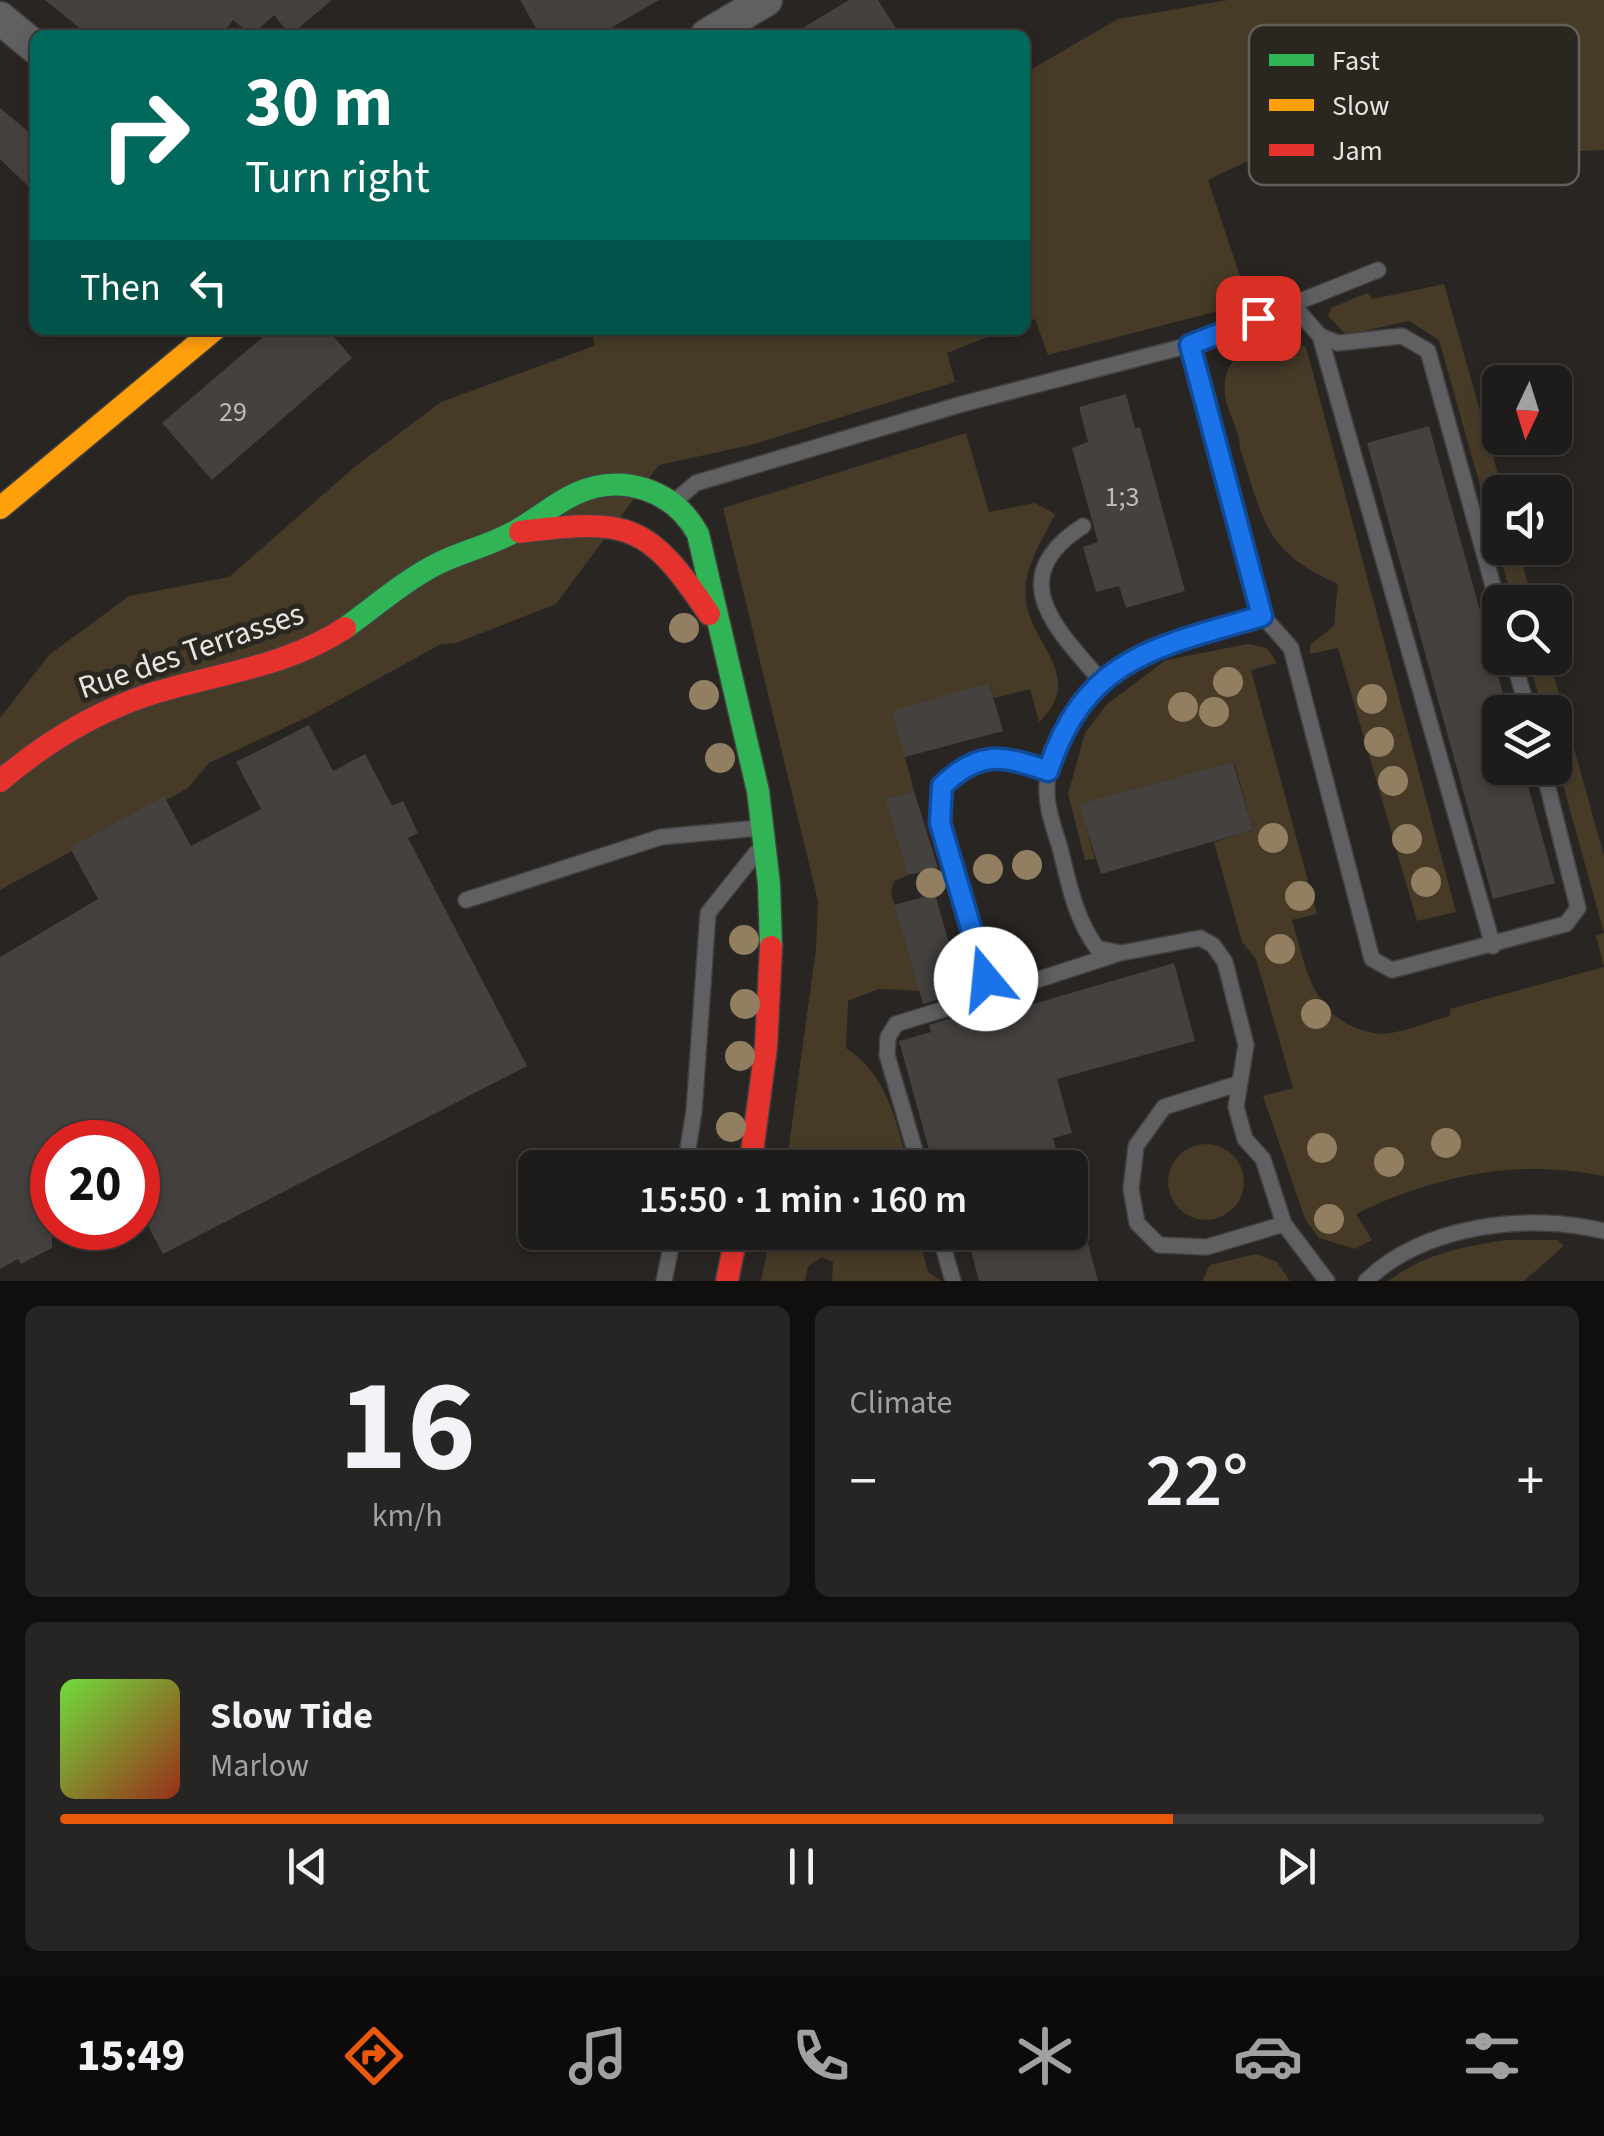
<!DOCTYPE html>
<meta charset="utf-8">
<style>
body{margin:0;font-family:"Source Sans 3",sans-serif;background:#262523;color:#f1f3f6;height:100vh;display:flex;flex-direction:column;font-size:38px;white-space:nowrap}
*{box-sizing:border-box;margin:0}
p{font-size:32px;color:#a1a1a2}
.icon{flex:none;width:55px;height:55px;fill:none;stroke:currentColor;stroke-width:2;stroke-linecap:round;stroke-linejoin:round}
.map{position:relative;height:1281px;overflow:hidden}
.side{display:flex;flex-direction:column;gap:25px;padding:25px;background:#100f0e;flex:1}
.side>*{flex:none}
.top-card{position:absolute;left:30px;top:30px;width:1000px;height:305px;border-radius:15px;box-shadow:0 5px 15px #0003,0 0 0 2px #3c3a39;background:#00695c;color:#fff;overflow:hidden}
.needle{width:65px;rotate:184deg}
.buttons{position:absolute;left:1482px;top:365px;display:grid;gap:20px}
.buttons a{display:grid;place-items:center;width:90px;height:90px;border-radius:15px;background:#1e1c1a;box-shadow:0 5px 15px #0003,0 0 0 2px #3c3a39;font-size:50px}
.speed{position:absolute;left:30px;top:1120px;display:flex;gap:20px;font-size:50px;font-weight:700;text-align:center}
.speed>*{display:grid;place-content:center;width:130px;height:130px;border-radius:50%;background:#1e1c1a;box-shadow:0 5px 15px #0003,0 0 0 2px #3c3a39;line-height:1}
.speed .limit{border:15px solid #d22;background:#fff;color:#111}
.pin{position:absolute;display:grid;place-items:center;width:85px;height:85px;color:#fff;margin:-42px;border-radius:20px;box-shadow:0 5px 15px #0006}
.me{position:absolute;width:110px;margin:-55px;rotate:343deg;stroke-linejoin:round;filter:drop-shadow(0 0 8px #0008)}
.turn{display:flex;align-items:center;gap:35px;height:210px;padding:0 50px;font-size:45px}
.turn .icon{width:130px;height:130px;stroke-width:2.5}
.turn b{display:block;font-size:70px;line-height:85px}
.then{display:flex;align-items:center;height:95px;padding:0 50px;background:#0003;gap:20px;font-size:38px}
.big{font-size:75px;font-weight:600;line-height:1.1}
.side .widget{flex:1;display:flex;flex-direction:column;justify-content:center;gap:15px;min-width:0;padding:0 35px;border-radius:15px;background:#262523}
.side .dial{align-items:center;gap:0}
.dial b{font-size:130px;line-height:1}
.song{display:flex;align-items:center;gap:30px}
.cover{width:120px;height:120px;border-radius:15px;background:linear-gradient(135deg,hsl(100 70% 55%),hsl(10 70% 35%))}
.played{height:10px;border-radius:5px;background:linear-gradient(90deg,#ea580c 75%,#3c3a39 75%)}
.keys{display:flex;justify-content:space-around;direction:ltr}
.heat{display:flex;justify-content:space-between;align-items:center;font-size:55px;direction:ltr}
.side .tiles{flex:1;display:grid;gap:25px;grid-template-columns:1fr 1fr}
.widget:last-child{grid-column:span 2}
.trip{position:absolute;left:518px;top:1150px;width:570px;height:100px;border-radius:15px;background:#1e1c1a;box-shadow:0 5px 15px #0003,0 0 0 2px #3c3a39;font-weight:600;line-height:100px;text-align:center}
.tab-bar{display:flex;height:160px;justify-content:space-around;align-items:center;background:#0c0b0a;color:#a1a1a2}
.tab-bar .icon{width:70px;height:70px}
.tab-bar .selected{color:#ea580c}
.tab-bar b{font-size:45px;color:#f1f3f6}
.map>svg:first-child{display:block}
.green{fill:#473b28}
.building{fill:#44413f}
.lines{fill:none;stroke-linecap:round;stroke-linejoin:round}
.lane-casing{stroke:#42403e;stroke-width:18}
.street-casing{stroke:#42403e;stroke-width:35}
.fast-casing{stroke:#42403e;stroke-width:25}
.slow-casing{stroke:#42403e;stroke-width:25}
.jam-casing{stroke:#42403e;stroke-width:25}
.lane{stroke:#606063;stroke-width:15}
.street{stroke:#606063;stroke-width:32}
.fast{stroke:#30b455;stroke-width:22}
.slow{stroke:#ff9f0a;stroke-width:22}
.jam{stroke:#e5322d;stroke-width:22}
.tree{fill:#927f62}
.route-casing{stroke:#114b97;stroke-width:25}
.route{stroke:#1a73e8;stroke-width:18}
.labels{text-anchor:middle;dominant-baseline:central;stroke-width:10;stroke-linejoin:round;paint-order:stroke}
.number-label{font-size:28px;fill:#bfbcb8}
.street-label{font-size:32px;fill:#e8e5e1;stroke:#2a2620}
.key{fill:#2a2620;stroke:#635f5a;stroke-width:2.5}
.key-label{font-size:28px;fill:#e8e5e1}
</style>
<div class="map">
<svg width="1604" height="1281" viewBox="0 0 1604 1281">
<rect width="100%" height="100%" fill="#282522"/>
<path class="green" d="M1228,0H1604V150L1560,152L1443,121L1312,130L1208,180L1249,303L1048,355L1035,319L1025,322V73L1118,19Z
M1444,284L1503,492L1500,548H1518L1533,602H1513L1439,340L1409,321L1346,335L1328,316L1331,308L1367,293L1373,299Z
M593,330H1005L947,353L955,382L751,445L659,465L556,604L456,643L441,644L312,715L209,763L188,788L0,890V718L49,655L129,596L229,577L357,465L441,402L594,346Z
M1282,338L1306,347L1456,912L1417,921L1338,648L1310,654V645L1334,626L1338,584C1263,551 1264,520 1240,449C1240,429 1227,414 1225,394C1221,357 1251,342 1282,338Z
M966,433L989,512L1035,503L1055,514C1042,542 1022,568 1026,601C1030,643 1087,677 1039,722L1030,689L994,698L989,683L905,757L914,791L886,799L908,875L894,881L891,893L915,977L955,966L960,977L948,992L879,989L848,1001L846,1048C889,1076 895,1121 909,1167H786L816,949L818,901L723,508Z
M1248,644L1267,648L1277,663L1251,670L1317,914L1292,920C1307,970 1312,1021 1374,1033C1394,1037 1430,1021 1450,1016V1009L1604,967L1596,936L1604,933V1176C1518,1158 1434,1176 1356,1214L1372,1240L1355,1249L1319,1238L1305,1219L1263,1096L1293,1088L1256,959L1242,942L1214,842L1253,830L1234,762L1080,804L1095,859L1085,860L1068,794L1085,733L1106,705L1166,660Z
M1528,658H1549L1604,856V933L1555,756V712H1543Z
M1168 1182a38 38 0 1 1 76 0a38 38 0 1 1-76 0Z
M771,1233H918L928,1272L941,1281H832L833,1262L822,1257L808,1266L805,1281H761Z
M1507,1240H1558L1564,1246L1524,1281H1388C1424,1254 1464,1246 1507,1240Z
M1256,1254L1277,1262L1290,1281H1202L1210,1265Z"/>
<path class="building" d="M45,0H332L290,35L274,15L252,35L233,20L221,35H88Z
M520,0H659L599,35H540Z
M849,0H878L900,35H791Z
M0,108L35,137V193L0,159Z
M271,330H328L352,358L212,480L162,423Z
M1126,394L1135,428L1140,427L1185,591L1126,608L1119,586L1096,592L1083,547L1098,542L1072,448L1088,442L1079,407Z
M1429,426L1508,712H1500V768H1523L1555,883L1493,899L1367,443Z
M989,683L1003,731L905,757L892,711Z
M309,725L333,771L365,754L392,806L403,801L418,833L408,838L527,1066L163,1254L146,1222L138,1226V1142H52V1248L21,1264L18,1259L0,1269V957L98,899L70,848L164,796L191,846L261,809L236,762Z
M1233,762L1253,830L1101,874L1079,804Z
M914,791L938,868L908,875L885,799Z
M935,894L963,992L923,1004L894,905Z
M1174,963L1195,1041L1057,1079L1072,1133L1053,1138L1062,1168H934L899,1041L931,1032L929,1025L969,1013L971,1022Z
M970,1232H1085L1098,1281H979L968,1239L972,1238Z"/>
<g class="lines">
<g class="lane-casing">
<path id="lane" d="M1292,304L1320,336L1493,946
M1320,336L1338,343L1402,336L1428,351L1500,611
M1190,345L1262,615L1291,648L1372,959L1392,970L1566,924L1578,908L1543,768
M676,500L696,483L962,404L1190,345L1378,270
M1083,526C1001,579 1058,630 1102,682
M1262,615C1216,629 1156,638 1117,666C1077,696 1040,753 1048,804C1050,819 1056,834 1060,848C1069,884 1075,918 1097,948L1121,953L1200,938L1213,945L1225,962L1246,1045L1236,1107L1245,1139L1263,1159L1284,1224L1327,1281
M1513,658L1528,712
M1048,771C1002,755 979,750 942,786L939,823L986,979L1006,990L1120,953
M466,900L661,837L759,828
M1237,1084L1164,1107L1136,1146L1131,1189L1137,1223L1159,1245L1207,1247L1284,1224
M685,1168L694,1111L708,913L756,853
M920,1168L887,1055L888,1037L896,1024L1006,990
M939,1232L953,1281
M664,1281L674,1232
M1366,1281C1423,1225 1529,1212 1604,1231"/>
</g>
<g class="street-casing">
<path id="street" d="M0,18L35,47
M707,35L766,0"/>
</g>
<g class="fast-casing">
<path id="fast" d="M345,628C376,606 405,580 439,563C462,552 487,546 510,534C532,523 552,505 575,494C622,472 674,490 698,534L758,791L769,884L771,947"/>
</g>
<g class="slow-casing">
<path id="slow" d="M0,508L214,330"/>
</g>
<g class="jam-casing">
<path id="jam" d="M520,532C627,518 648,522 709,614
M0,781C46,742 96,711 154,693C219,673 286,667 345,628
M750,1168L766,1047L771,947
M727,1281L737,1232"/>
</g>
<use href="#lane" class="lane"/>
<use href="#street" class="street"/>
<use href="#fast" class="fast"/>
<use href="#slow" class="slow"/>
<use href="#jam" class="jam"/>
</g>
<g class="tree">
<circle cx="684" cy="628" r="15"/>
<circle cx="1228" cy="682" r="15"/>
<circle cx="704" cy="695" r="15"/>
<circle cx="1372" cy="699" r="15"/>
<circle cx="1183" cy="707" r="15"/>
<circle cx="1214" cy="712" r="15"/>
<circle cx="1379" cy="742" r="15"/>
<circle cx="720" cy="758" r="15"/>
<circle cx="1393" cy="781" r="15"/>
<circle cx="1273" cy="838" r="15"/>
<circle cx="1407" cy="839" r="15"/>
<circle cx="1027" cy="865" r="15"/>
<circle cx="988" cy="869" r="15"/>
<circle cx="1426" cy="882" r="15"/>
<circle cx="931" cy="883" r="15"/>
<circle cx="1300" cy="896" r="15"/>
<circle cx="744" cy="940" r="15"/>
<circle cx="1280" cy="949" r="15"/>
<circle cx="1012" cy="966" r="15"/>
<circle cx="745" cy="1004" r="15"/>
<circle cx="1316" cy="1014" r="15"/>
<circle cx="740" cy="1056" r="15"/>
<circle cx="731" cy="1127" r="15"/>
<circle cx="1446" cy="1143" r="15"/>
<circle cx="1322" cy="1148" r="15"/>
<circle cx="1389" cy="1162" r="15"/>
<circle cx="1329" cy="1219" r="15"/>
</g>
<g class="lines">
<g class="route-casing">
<path id="route" d="M986,979L940,823L942,786C979,750 1002,755 1048,771C1086,656 1157,647 1262,616L1190,345L1258,318"/>
</g>
<use href="#route" class="route"/>
</g>
<g class="labels">
<g class="number-label">
<text x="233" y="412">29</text>
<text x="1122" y="497">1;3</text>
</g>
<g class="street-label">
<text transform="translate(191 651) rotate(-19)">Rue des Terrasses</text>
</g>
</g>
<rect x="1249" y="25" width="330" height="160" rx="15" class="key"/>
<rect x="1269" y="54" width="45" height="12" fill="#30b455"/>
<rect x="1269" y="99" width="45" height="12" fill="#ff9f0a"/>
<rect x="1269" y="144" width="45" height="12" fill="#e5322d"/>
<g class="key-label">
<text x="1332" y="70">Fast</text>
<text x="1332" y="115">Slow</text>
<text x="1332" y="160">Jam</text>
</g>
</svg>
<div class="buttons">
<a><svg class="needle" viewBox="-14 -14 28 28"><path d="M0-13l5 13h-10z" fill="#e53935"/><path d="M0 13l5-13h-10z" fill="#a1a1a2"/></svg></a>
<a><svg class="icon" aria-label="sound" viewBox="0 0 24 24"><path d="M4 9h4l5-4v14l-5-4H4zM17 9q2 3 0 6"/></svg></a>
<a><svg class="icon" aria-label="search" viewBox="0 0 24 24"><circle cx="10" cy="10" r="6"/><path d="M15 15l6 6"/></svg></a>
<a><svg class="icon" aria-label="layers" viewBox="0 0 24 24"><path d="M12 4l9 5-9 5-9-5zM3 14l9 5 9-5"/></svg></a>
</div>
<div class="speed"><div class="limit">20</div></div>
<div class="pin" style="left:1258px;top:318px;background:#d93025"><svg class="icon" aria-label="arrive" viewBox="0 0 24 24"><path d="M6 21V4h12l-3 4 3 4H6"/></svg></div>
<svg class="me" style="left:986px;top:979px" viewBox="-20 -20 40 40"><circle r="19" fill="#fff"/><path d="M0-13L10 11 0 6-10 11z" fill="#1a73e8"/></svg>
<div class="trip">15:50 · 1 min · 160 m</div>
<div class="top-card">
<div class="turn"><svg class="icon" aria-label="right" viewBox="0 0 24 24"><path d="M7 20v-9h11M14 6l5 5-5 5"/></svg><div><b>30 m</b>Turn right</div></div>
<div class="then">Then<svg class="icon" aria-label="left" viewBox="0 0 24 24"><path d="M17 20v-9H6M10 6l-5 5 5 5"/></svg></div>
</div>
</div>
<section class="side">
<div class="tiles">
<div class="widget dial"><b>16</b><p>km/h</p></div>
<div class="widget"><p>Climate</p>
<div class="heat"><a>−</a><b class="big">22°</b><a>+</a></div>
</div>
<div class="widget">
<div class="song"><i class="cover"></i><div><b>Slow Tide</b><p>Marlow</p></div></div>
<div class="played"></div>
<div class="keys"><svg class="icon" aria-label="previous" viewBox="0 0 24 24"><path d="M18 5L8 12l10 7zM5 5v14"/></svg><svg class="icon" aria-label="pause" viewBox="0 0 24 24"><path d="M8 5v14M16 5v14"/></svg><svg class="icon" aria-label="next" viewBox="0 0 24 24"><path d="M6 5l10 7-10 7zM19 5v14"/></svg></div>
</div>
</div>
</section>
<nav class="tab-bar">
<b>15:49</b>
<svg class="icon selected" aria-label="directions" viewBox="0 0 24 24"><path d="M12 3l9 9-9 9-9-9zM9 14v-3h6M13 9l2 2-2 2"/></svg>
<svg class="icon" aria-label="music" viewBox="0 0 24 24"><path d="M9 18V5l10-2v13"/><circle cx="6" cy="18" r="3"/><circle cx="16" cy="16" r="3"/></svg>
<svg class="icon" aria-label="phone" viewBox="0 0 24 24"><path d="M5 4h4l2 5-3 2q2 4 5 5l2-3 5 2v4C11 20 4 13 5 4z"/></svg>
<svg class="icon" aria-label="climate" viewBox="0 0 24 24"><path d="M12 3v18M4 7l16 10M4 17L20 7"/></svg>
<svg class="icon" aria-label="car" viewBox="0 0 24 24"><path d="M5 17H2v-5l4-1 3-4h7l3 4 3 1v5h-3M9 17h6M6 11h13"/><circle cx="7" cy="17" r="2"/><circle cx="17" cy="17" r="2"/></svg>
<svg class="icon" aria-label="filters" viewBox="0 0 24 24"><path d="M4 7h16M4 17h16"/><circle cx="9" cy="7" r="2"/><circle cx="15" cy="17" r="2"/></svg>
</nav>
